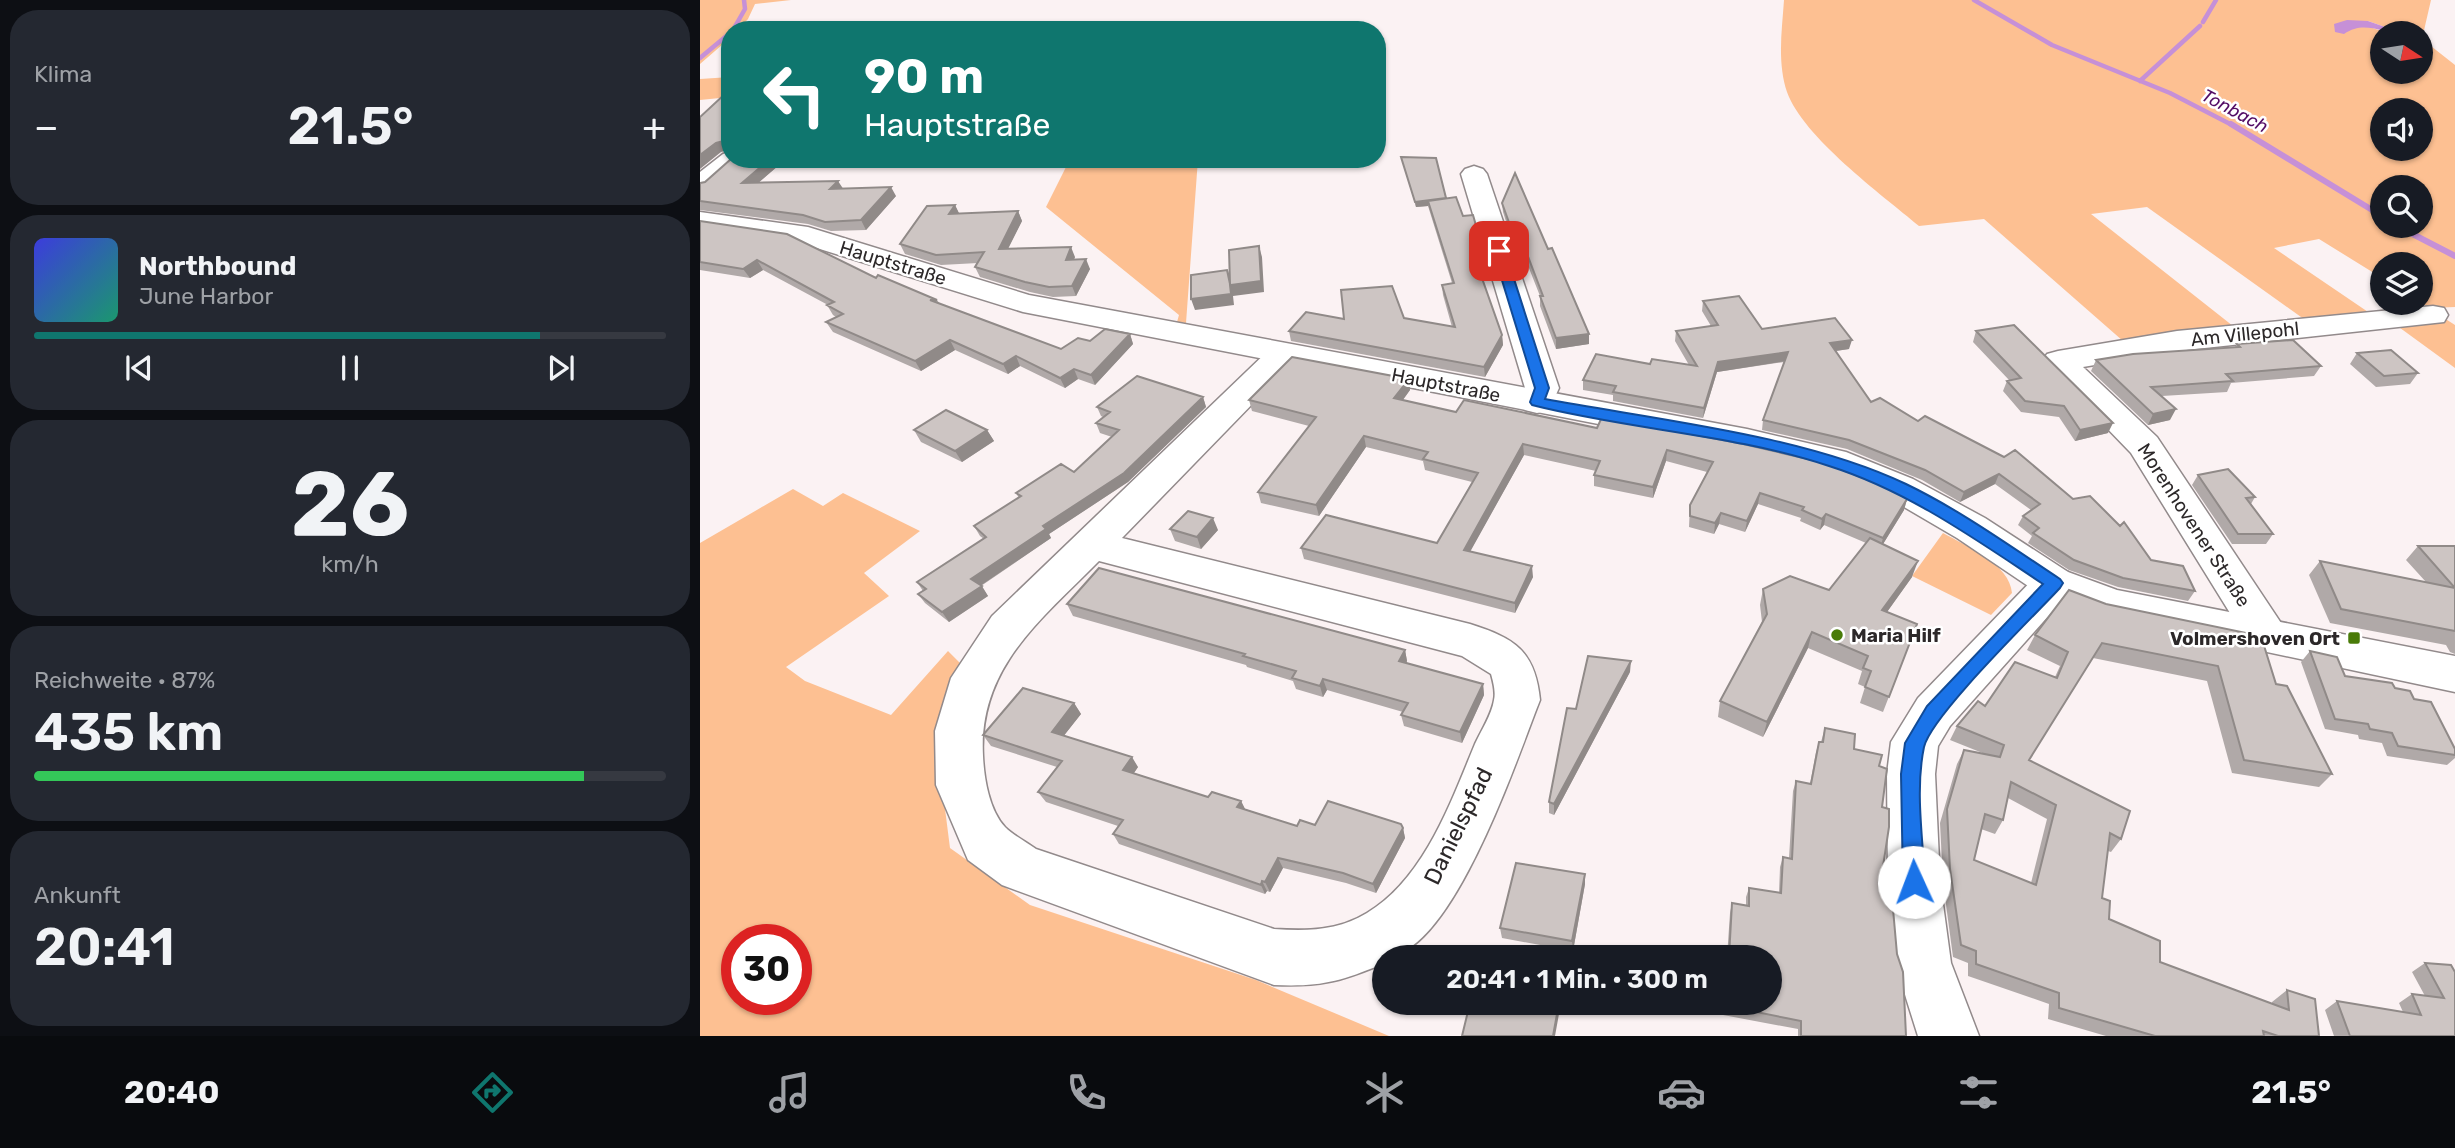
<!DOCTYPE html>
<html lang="de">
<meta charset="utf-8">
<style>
body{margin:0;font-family:Rubik,sans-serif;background:#242831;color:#f1f3f6;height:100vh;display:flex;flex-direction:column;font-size:26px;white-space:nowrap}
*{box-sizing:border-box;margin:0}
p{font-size:23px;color:#9ea1a6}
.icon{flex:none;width:38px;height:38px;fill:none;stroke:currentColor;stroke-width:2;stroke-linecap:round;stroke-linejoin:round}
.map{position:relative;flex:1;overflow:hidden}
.drawer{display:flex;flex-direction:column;gap:10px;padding:10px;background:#0d0f14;width:700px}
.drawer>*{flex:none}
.guide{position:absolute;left:21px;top:21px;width:665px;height:147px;border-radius:28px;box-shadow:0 2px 5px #0004;background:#0f766e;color:#fff;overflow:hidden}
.needle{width:46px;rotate:102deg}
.buttons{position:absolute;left:1670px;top:21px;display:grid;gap:14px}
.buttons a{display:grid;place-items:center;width:63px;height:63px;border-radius:50%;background:#171b24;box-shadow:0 2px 5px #0004;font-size:35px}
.speed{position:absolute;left:21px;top:924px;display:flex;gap:14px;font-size:35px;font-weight:700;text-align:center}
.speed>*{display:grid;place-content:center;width:91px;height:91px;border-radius:50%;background:#171b24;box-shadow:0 2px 5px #0004;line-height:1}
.speed .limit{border:10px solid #d22;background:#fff;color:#111}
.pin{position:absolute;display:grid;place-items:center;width:60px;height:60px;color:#fff;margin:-30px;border-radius:14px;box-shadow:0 4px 10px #0006}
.me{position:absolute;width:77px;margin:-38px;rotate:358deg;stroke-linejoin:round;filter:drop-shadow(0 0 5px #0008)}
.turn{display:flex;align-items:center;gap:24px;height:147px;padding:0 28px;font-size:32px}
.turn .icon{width:91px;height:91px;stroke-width:2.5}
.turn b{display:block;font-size:49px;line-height:60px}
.big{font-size:52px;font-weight:600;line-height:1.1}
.drawer .tile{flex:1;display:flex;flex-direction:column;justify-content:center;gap:10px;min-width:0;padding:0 24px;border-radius:28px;background:#242831}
.drawer .dial{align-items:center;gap:0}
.dial b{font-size:91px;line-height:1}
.song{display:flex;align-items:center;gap:21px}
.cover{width:84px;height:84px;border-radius:10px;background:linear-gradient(135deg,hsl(240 70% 55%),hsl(160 70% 35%))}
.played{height:7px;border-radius:4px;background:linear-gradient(90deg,#0f766e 80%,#363941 80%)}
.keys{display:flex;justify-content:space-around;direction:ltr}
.heat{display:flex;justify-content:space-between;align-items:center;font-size:38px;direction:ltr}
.charge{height:10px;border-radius:5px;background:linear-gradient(90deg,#34c759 87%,#363941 0)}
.trip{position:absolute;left:672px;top:945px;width:410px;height:70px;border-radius:35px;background:#171b24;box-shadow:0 2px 5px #0004;font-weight:600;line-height:70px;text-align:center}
.tabs{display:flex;height:112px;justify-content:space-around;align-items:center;background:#090b0e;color:#9ea1a6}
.tabs .icon{width:49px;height:49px}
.tabs .on{color:#0f766e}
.tabs b{font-size:32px;color:#f1f3f6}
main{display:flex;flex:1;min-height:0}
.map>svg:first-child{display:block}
.green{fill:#fdc092;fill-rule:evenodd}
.water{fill:#c690d7}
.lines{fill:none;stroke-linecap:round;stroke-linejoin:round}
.stream-far1{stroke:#c690d7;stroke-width:4.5}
.stream{stroke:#c690d7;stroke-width:6}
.minor-casing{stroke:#928a8b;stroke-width:3}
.major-casing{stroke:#928a8b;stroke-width:3}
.minor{fill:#fff;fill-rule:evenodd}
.major{fill:#fff;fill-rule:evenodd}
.wall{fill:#b0a9a8;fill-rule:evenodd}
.shaded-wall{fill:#908a88}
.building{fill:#cdc5c3;stroke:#908a88;stroke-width:2;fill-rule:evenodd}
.route{fill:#1a73e8;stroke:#114b97;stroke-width:2}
.poi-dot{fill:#497b08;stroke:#fff;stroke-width:2.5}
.labels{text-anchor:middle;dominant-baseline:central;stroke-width:5;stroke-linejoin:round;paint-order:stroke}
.far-water-label{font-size:18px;font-style:italic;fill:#530d65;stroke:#fff}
.street-label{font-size:19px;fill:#2c2829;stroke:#fff}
.poi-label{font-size:19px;font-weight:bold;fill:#2c2829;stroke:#fff;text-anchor:start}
.near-street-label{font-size:23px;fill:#2c2829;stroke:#fff}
</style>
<main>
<section class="drawer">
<div class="tile"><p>Klima</p>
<div class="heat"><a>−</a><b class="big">21.5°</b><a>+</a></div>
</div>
<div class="tile">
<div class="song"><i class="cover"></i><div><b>Northbound</b><p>June Harbor</p></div></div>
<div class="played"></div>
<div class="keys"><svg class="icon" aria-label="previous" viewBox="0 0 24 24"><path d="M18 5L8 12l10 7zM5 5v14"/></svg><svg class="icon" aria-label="pause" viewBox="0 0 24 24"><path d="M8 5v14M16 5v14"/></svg><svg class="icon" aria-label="next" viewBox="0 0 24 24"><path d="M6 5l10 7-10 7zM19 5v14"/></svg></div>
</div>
<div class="tile dial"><b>26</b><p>km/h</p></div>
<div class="tile"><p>Reichweite · 87%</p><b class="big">435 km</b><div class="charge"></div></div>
<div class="tile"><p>Ankunft</p><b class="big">20:41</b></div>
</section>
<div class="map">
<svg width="1755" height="1036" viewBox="0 0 1755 1036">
<rect width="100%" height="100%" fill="#fbf2f3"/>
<path class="green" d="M0,0H91L55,4L48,19L38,30H30V38L0,64Z
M1084,0H1731L1722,39L1755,65V307L1730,308L1720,302V264H1682V278L1619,239L1574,248L1674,316L1608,322L1447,207L1391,214L1533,326L1423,341L1284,219L1219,226C1181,194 1103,137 1087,92C1077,62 1082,30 1084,0ZM1668,21L1702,33H1720V72H1682V33H1687L1670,27H1654ZM1682,110H1720V149H1682ZM1682,187H1720V226H1682Z
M30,77V97L0,100V79Z
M370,159H498L486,323L477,322L479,315L346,207Z
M1744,318L1755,325V368L1696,325Z
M93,489L123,506L143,493L220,531L164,573L189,596L86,667L105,681L191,715L248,651L262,665L236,738L250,848L330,905L556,980L689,1036H0V543ZM37,940H96V999H37Z
M1243,533C1266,546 1310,564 1312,593L1291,615L1212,576Z"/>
<path class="water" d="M1647,20L1668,21L1702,33C1680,33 1664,20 1644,34L1635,32L1634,24Z"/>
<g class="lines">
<path class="stream-far1" d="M1274,0L1352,45L1470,93L1534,126
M1503,22L1516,0
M33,30L45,9L44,0
M0,58L30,33
M1440,81L1500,26"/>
<path class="stream" d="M1531,124L1682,216
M1697,226L1755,256"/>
<g class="minor-casing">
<path id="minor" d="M30,152V159H44L9,189L0,192V172L23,154Z
M774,166L783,169L787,174L859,388L849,410L837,413L825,410L820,402L825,388L761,174L765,169Z
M1733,306L1744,308L1748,315L1744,322L1477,351L1383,367L1457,437L1581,623L1587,635L1581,647L1566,652L1551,647L1431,453L1342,361L1347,354L1358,351L1477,331Z
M583,344L594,347L599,354L594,361L422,538L770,624C814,638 835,650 840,700C818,755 752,957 684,957V963L680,965C639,982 619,987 574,985L302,885L268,860L236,785L235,731L251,678L292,616L572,347ZM399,561L762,656L791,674C793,681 796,692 794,700C792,714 781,731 775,744C751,802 724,879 667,913C638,931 607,931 574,929L336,849C326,842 313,835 305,827C289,810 284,778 283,756C278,667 342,619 399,561Z
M1354,568L1368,572L1374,583L1368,594L1250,726L1238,746L1235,774L1240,882L1251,963L1279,1036H1218L1195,963L1188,882L1187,774L1191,742L1218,698L1340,572Z"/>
</g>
<g class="major-casing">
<path id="major" d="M0,212L108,227L329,295L1047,429L1146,452L1213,479L1285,518L1368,572L1417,590L1755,656V692L1398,616L1340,594L1257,538L1187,497L1123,471L1047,453L323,312L94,241L0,228Z"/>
</g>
<use href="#minor" class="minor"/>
<use href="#major" class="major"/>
</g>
<path class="wall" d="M701,157L746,198L763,216L782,253L776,254L780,264V273L802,335L803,345L785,377L591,341L589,331L644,319L704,318L752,327L743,295L742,285L752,283L728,206L716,207Z
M31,159H86L59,182L143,189L196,196L166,230L131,231L108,224L0,210V183L5,182Z
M802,203L848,249L889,334V344L856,349L840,306V296L821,248L815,249L803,212Z
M255,205L259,214L318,211L322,221L308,248L375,257L374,259L390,269L376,296L353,297L330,292L280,277L275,267L278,263L241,265L205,254L200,244Z
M0,221L176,278L237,300L240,304L361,349L390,341L430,334L433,344L395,385L378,379L365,388L320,366L308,374L255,350L221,371L133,332L126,322L136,317L133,315L127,305H128L63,270L50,278L0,270Z
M1003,301L1062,329L1149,349L1136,351L1171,402L1218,421L1373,499L1451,560L1495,591L1488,601L1418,587L1369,570L1328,543L1332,536L1318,525L1323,516L1331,510L1295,484L1260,502L1222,480L1147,449L1062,430L1063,420L1084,362L1017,372L1003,418L913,401V395L883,390V380L950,364L989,365L975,341L976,331L1011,326L1002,311Z
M1276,331L1408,433L1375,441L1359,417L1321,412L1303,391L1307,381L1309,380L1273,342Z
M1537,344L1621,366L1614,376L1531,383L1527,392L1462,396L1470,420L1448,425L1391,371L1396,360L1535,347Z
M1657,353L1718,373L1710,384L1676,387L1650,364Z
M709,379L710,390L703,400L756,412L764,400L1207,499L1204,510L1183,544L1212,577L1187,612L1217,624L1183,712L1160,703L1165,687L1158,684L1162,671L1108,648L1063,737L1018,717L1020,701L1062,622L1060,605L1063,589L1129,590L1166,543L1124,525L1120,530L1100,521L1101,518L1058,504L1045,532L1019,524L1014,534L989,527L990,505L1007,472L966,461L953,498L894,486V475L896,471L824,455L770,551L833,577L815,613L604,559L601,548L737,543L772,482L725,470L723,461L666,447L619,516L561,503L558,492L609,426L552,411L549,400Z
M503,397L506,407L428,482L349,534L351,538L281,586L288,596L249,622L225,603L218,594L223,591L217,582L284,539L280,536L274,526L319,498L316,493L374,472L412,437L400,433L396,423L403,417L401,416L397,407Z
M214,430H287L294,441L262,462L221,442Z
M1498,475L1555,497L1551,504L1573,534L1566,544H1532L1492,485Z
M470,529L518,530L501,549L475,541Z
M1718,546H1755V654L1750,652L1746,645L1630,623L1609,575L1620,561L1726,582L1706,560Z
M1369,590L1576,684L1632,774L1619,787L1532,773L1507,681L1393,658L1329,760L1421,839L1411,852L1408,851L1402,898L1409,919L1460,962L1572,1004V1002L1587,990L1619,1036H1406L1348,1019L1349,1004L1268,976V963L1253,957L1243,882L1240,823L1257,764L1264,750L1285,754L1250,740L1257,726L1285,706L1355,677L1360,666L1327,650L1335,635ZM1308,798L1347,819L1331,883L1274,860L1281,829L1295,834L1303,820Z
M367,604L705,650L707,661L706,663L783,684L784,695L762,743L704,726L701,715L703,712L627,690L623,697L596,689L593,681L547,667L546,665L373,616Z
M1610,651L1645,676L1695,688L1714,699L1755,749V758L1747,765L1687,756L1682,743L1659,739L1658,735L1625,729L1601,662Z
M930,672L854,815L849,813V802L876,709Z
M374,703L381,714L364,735L438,767L434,773L508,797L541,801L545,809L597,826L615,825L703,828L705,838L676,893L646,883L583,868L570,892L567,891L565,894L419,844L413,834L418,826L346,802L338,792L357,767L291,746L283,735Z
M1125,728L1179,766L1182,807V873L1197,954L1206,1036H1098V1029L1023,1015L1024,1003H1069V957H1027L1030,913L1032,903L1046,905V897L1049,888L1079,893L1080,867L1083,857L1089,858L1093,791L1096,781L1110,784L1116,752L1119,742H1121Z
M885,874V884L873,951L802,938L800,928Z
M1725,963L1751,965L1755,1036H1634L1625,1010L1637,1001L1703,1012L1699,1003L1712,994L1725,996L1712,972Z"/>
<path class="shaded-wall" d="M24,141L29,150L21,152L0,169V155L16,143Z
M70,159H86L48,192L42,183Z
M138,181L144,190L130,189Z
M191,187L196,196L166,230L161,220Z
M728,201V206L716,207L715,202Z
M255,205L260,215L249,214Z
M318,211L322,221L303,259L299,249Z
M821,238V248L815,249V239Z
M781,243L782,253L773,254V244Z
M559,246L562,257L564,292L533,296L534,305L495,310L491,299L527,270L531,284Z
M371,247L375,257L370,270L366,260Z
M386,259L390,269L376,296L372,286Z
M57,260L63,270L50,278L43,269Z
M430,334L433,344L395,385L391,375Z
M889,334V344L856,349V338Z
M802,335L803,345L785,377L784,367Z
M250,340L255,350L221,371L215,361Z
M1152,340L1149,349L1128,352L1130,343Z
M1088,352L1086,361L1017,372L1003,418L1004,408L1018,362Z
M316,356L320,366L308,374L303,364Z
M374,369L378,379L365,388L360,378Z
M709,379L710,390L696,409L694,398Z
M503,397L506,407L428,482L349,534L351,538L277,588L271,579L343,526Z
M1476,409L1470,420L1448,425L1453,414Z
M1413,423L1408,433L1375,441L1380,430Z
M287,430L294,441L262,462L255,451Z
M664,436L666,447L619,516L616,505Z
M823,444L824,455L765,561L764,550Z
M967,450L966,461L953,498V487Z
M1299,474L1295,484L1260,502L1264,492Z
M1060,493L1058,504L1045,532L1047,521Z
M1207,499L1204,510L1180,549L1183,538Z
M1021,513L1019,524L1014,534L1015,523Z
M1126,514L1124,525L1120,530L1122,519Z
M513,518L518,530L501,549L497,537Z
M1218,561L1212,577L1177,626L1182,610Z
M832,566L833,577L815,613V603Z
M282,586L288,596L249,622L242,612Z
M1112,632L1108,648L1063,737L1067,722Z
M705,650L707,661L701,672L699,661Z
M931,661L930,672L854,815V804Z
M623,679L627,690L623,697L620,686Z
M783,684L784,695L762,743L760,732Z
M374,703L381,714L359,742L352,732Z
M432,757L438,767L429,780L423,770Z
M541,801L546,811L537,807Z
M703,828L705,838L676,893L673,884Z
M578,858L583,868L570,892L565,882Z
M885,874V884L873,951L872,941Z
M562,881L567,891L565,894L561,885Z
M859,1003H861L855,1036H853Z"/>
<path class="building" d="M26,93H30V147H27L24,141L16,143L0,155V117Z
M701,157L736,158L746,198L715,202Z
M31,159H70L42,183L138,181L130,189L191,187L161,220L125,222L103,215L0,201V183L5,182Z
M815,173L848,249L852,248L889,334L856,338L840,296H843L821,238L815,239L802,203Z
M756,197L763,216L773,215L781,243L773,244L780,264H777L802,335L784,367L589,331L606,312L644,319L641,290L692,286L704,318L755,327L742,285L754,283L728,201Z
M255,205L249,214L318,211L299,249L371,247L366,260L386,259L372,286L349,287L325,282L275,267L284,252L236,255L200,244L227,206Z
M0,221L87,234L176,278L178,275L237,300H230L361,349L378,338L390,341L405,329L430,334L391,375L374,369L360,378L316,356L303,364L250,340L215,361L126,322L143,314L127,305L134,302L57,260L43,269L0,262Z
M559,246L561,281L530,285L531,294L491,299V275L527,270L530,284L529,250Z
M1039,296L1062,329L1135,318L1152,340L1130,343L1171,402L1180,398L1218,421L1225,416L1304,457L1315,450L1373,499L1390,496L1420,526L1424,522L1451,560L1483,566L1495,591L1423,578L1374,560L1333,533L1339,528L1323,516L1340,504L1299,474L1264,492L1225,470L1149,440L1063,420L1088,352L1018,362L1004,408L913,392L916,386L883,380L896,354L950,364L952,359L997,366L976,331L1018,325L1003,301Z
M1314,325L1413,423L1380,430L1364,406L1325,401L1307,381L1321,378L1276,331Z
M1593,340L1621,366L1526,374L1533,381L1451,387L1476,409L1453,414L1396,360L1433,354L1540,347L1537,344Z
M1691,350L1718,373L1684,376L1657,353Z
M592,357L709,379L694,398L756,412L764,400L897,428L902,417L1043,444L1125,463L1189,488L1207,499L1183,538L1126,514L1122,519L1102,510L1104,507L1060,493L1047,521L1021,513L1015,523L990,516V505L1013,462L967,450L953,487L894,475L900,461L823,444L764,550L832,566L815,603L601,548L626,515L737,543L778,473L723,459L728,452L664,436L616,505L558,492L616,417L549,400Z
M437,376L503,397L424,473L343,526L346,529L271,579L282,586L242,612L218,594L226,589L217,582L286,537L274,526L321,496L316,493L361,464L374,472L419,430L396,423L410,412L397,407Z
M246,410L287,430L255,451L214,430Z
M1528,469L1555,497L1546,498L1573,534H1538L1498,475Z
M488,511L513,518L497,537L470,529Z
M1170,538L1218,561L1182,610L1217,624L1189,697L1165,687L1171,671L1163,668L1168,656L1112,632L1067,722L1020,701L1067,614L1063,589L1090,576L1129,590Z
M1718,546H1755V588Z
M1620,561L1755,588V631L1641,609Z
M399,568L705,650L699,661L783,684L760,732L701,715L708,703L623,679L620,686L592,678L596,671L543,656L545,654L367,604Z
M1369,590L1406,604L1561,636L1576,684L1587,686L1632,774L1544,760L1518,666L1402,643L1329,760L1430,811L1421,839L1410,833L1402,898L1410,901L1409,919L1460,941V962L1589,1010L1587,990L1615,999L1619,1036H1578L1563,1031L1564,1036H1455L1359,1008V993L1276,964V951L1261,945L1250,869L1247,809L1264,750L1300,757L1304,745L1257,726L1278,701L1285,706L1315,662L1357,678L1368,652L1335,635ZM1311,782L1356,805L1336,885L1274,860L1285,814L1303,820Z
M1610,651L1637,657L1645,676L1692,683L1695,688L1710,691L1714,699L1731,702L1755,749V755L1698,746L1692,733L1670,729L1668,724L1635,719Z
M888,656L931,661L854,804L849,802L867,708L876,709Z
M323,688L374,703L352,732L432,757L423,770L508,797L512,792L541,801L537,807L597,826L600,820L615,825L628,801L701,824L703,828L673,884L643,873L578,858L565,882L562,881L561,885L413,834L423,820L338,792L362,761L283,735Z
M1125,728L1155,734L1154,749L1182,755L1179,766L1187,769L1182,807L1189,809V827L1182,873L1190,875L1197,954L1203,972L1206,1036H1101V1021L1026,1006V1003H1069V957H1029L1032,903L1049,906V888L1081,893L1083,857L1092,859L1096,781L1111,784L1119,742H1123Z
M816,863L885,874L872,941L800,928Z
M1725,963L1751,965L1755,972V1036H1650L1637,1001L1721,1015L1712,994L1744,998Z
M770,1003H859L853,1036H762Z"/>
<path class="route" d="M799,248L805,251L849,388L845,399C958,420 1103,435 1206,484C1260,510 1310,546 1360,579L1363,583L1360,588C1333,617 1231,716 1224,747C1215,790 1223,839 1225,882L1221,889L1214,892L1206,889L1203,882L1201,774L1205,743L1227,706L1343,584C1275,539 1208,491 1129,466C1033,434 930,430 832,405L830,402L835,388L793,251Z"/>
<g class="poi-dot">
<circle cx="1137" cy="635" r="7"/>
<rect x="1647" y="631" width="14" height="14" rx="3.5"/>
</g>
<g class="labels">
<g class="far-water-label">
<text transform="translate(1535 111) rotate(28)">Tonbach</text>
</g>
<g class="street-label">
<text transform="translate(193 263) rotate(17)">Hauptstraße</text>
<text transform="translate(1545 334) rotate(-6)">Am Villepohl</text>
<text transform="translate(746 385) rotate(11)">Hauptstraße</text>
<text transform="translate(1494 525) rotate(57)">Morenhovener Straße</text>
</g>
<g class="poi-label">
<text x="1151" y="635">Maria Hilf</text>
<text x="1640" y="638" text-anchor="end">Volmershoven Ort</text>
</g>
<g class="near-street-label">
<text transform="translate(758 826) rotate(-64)">Danielspfad</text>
</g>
</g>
</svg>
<div class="buttons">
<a><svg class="needle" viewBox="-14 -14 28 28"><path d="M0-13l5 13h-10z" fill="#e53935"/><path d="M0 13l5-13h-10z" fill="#9ea1a6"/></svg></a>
<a><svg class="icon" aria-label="sound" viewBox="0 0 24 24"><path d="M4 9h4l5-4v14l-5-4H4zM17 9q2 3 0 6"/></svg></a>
<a><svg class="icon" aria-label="search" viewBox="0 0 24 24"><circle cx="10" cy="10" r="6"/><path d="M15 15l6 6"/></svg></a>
<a><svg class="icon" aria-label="layers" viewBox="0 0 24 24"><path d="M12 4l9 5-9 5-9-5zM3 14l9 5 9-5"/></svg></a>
</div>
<div class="speed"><div class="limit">30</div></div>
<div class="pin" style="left:799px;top:251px;background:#d93025"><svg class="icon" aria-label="arrive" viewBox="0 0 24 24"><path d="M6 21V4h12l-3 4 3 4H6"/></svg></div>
<svg class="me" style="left:1214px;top:882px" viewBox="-20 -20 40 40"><circle r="19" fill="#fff"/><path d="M0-13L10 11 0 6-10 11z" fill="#1a73e8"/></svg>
<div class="trip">20:41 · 1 Min. · 300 m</div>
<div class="guide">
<div class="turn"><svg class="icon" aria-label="left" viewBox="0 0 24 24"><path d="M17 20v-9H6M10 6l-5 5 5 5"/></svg><div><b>90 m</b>Hauptstraße</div></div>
</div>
</div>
</main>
<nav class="tabs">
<b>20:40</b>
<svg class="icon on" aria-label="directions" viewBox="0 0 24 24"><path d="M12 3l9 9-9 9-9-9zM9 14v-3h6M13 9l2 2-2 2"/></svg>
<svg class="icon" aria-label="music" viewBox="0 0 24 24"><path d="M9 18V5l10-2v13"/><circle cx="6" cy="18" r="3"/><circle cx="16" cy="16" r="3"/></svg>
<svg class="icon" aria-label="phone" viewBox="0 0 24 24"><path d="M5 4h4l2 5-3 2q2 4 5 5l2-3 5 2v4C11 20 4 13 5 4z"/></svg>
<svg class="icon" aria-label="climate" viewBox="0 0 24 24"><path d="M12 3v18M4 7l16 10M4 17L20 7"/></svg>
<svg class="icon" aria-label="car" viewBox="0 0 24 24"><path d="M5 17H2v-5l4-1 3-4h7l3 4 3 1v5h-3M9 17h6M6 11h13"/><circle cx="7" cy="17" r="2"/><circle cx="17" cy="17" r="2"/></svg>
<svg class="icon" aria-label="filters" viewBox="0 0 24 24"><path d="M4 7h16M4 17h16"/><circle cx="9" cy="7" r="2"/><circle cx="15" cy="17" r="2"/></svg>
<b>21.5°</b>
</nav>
